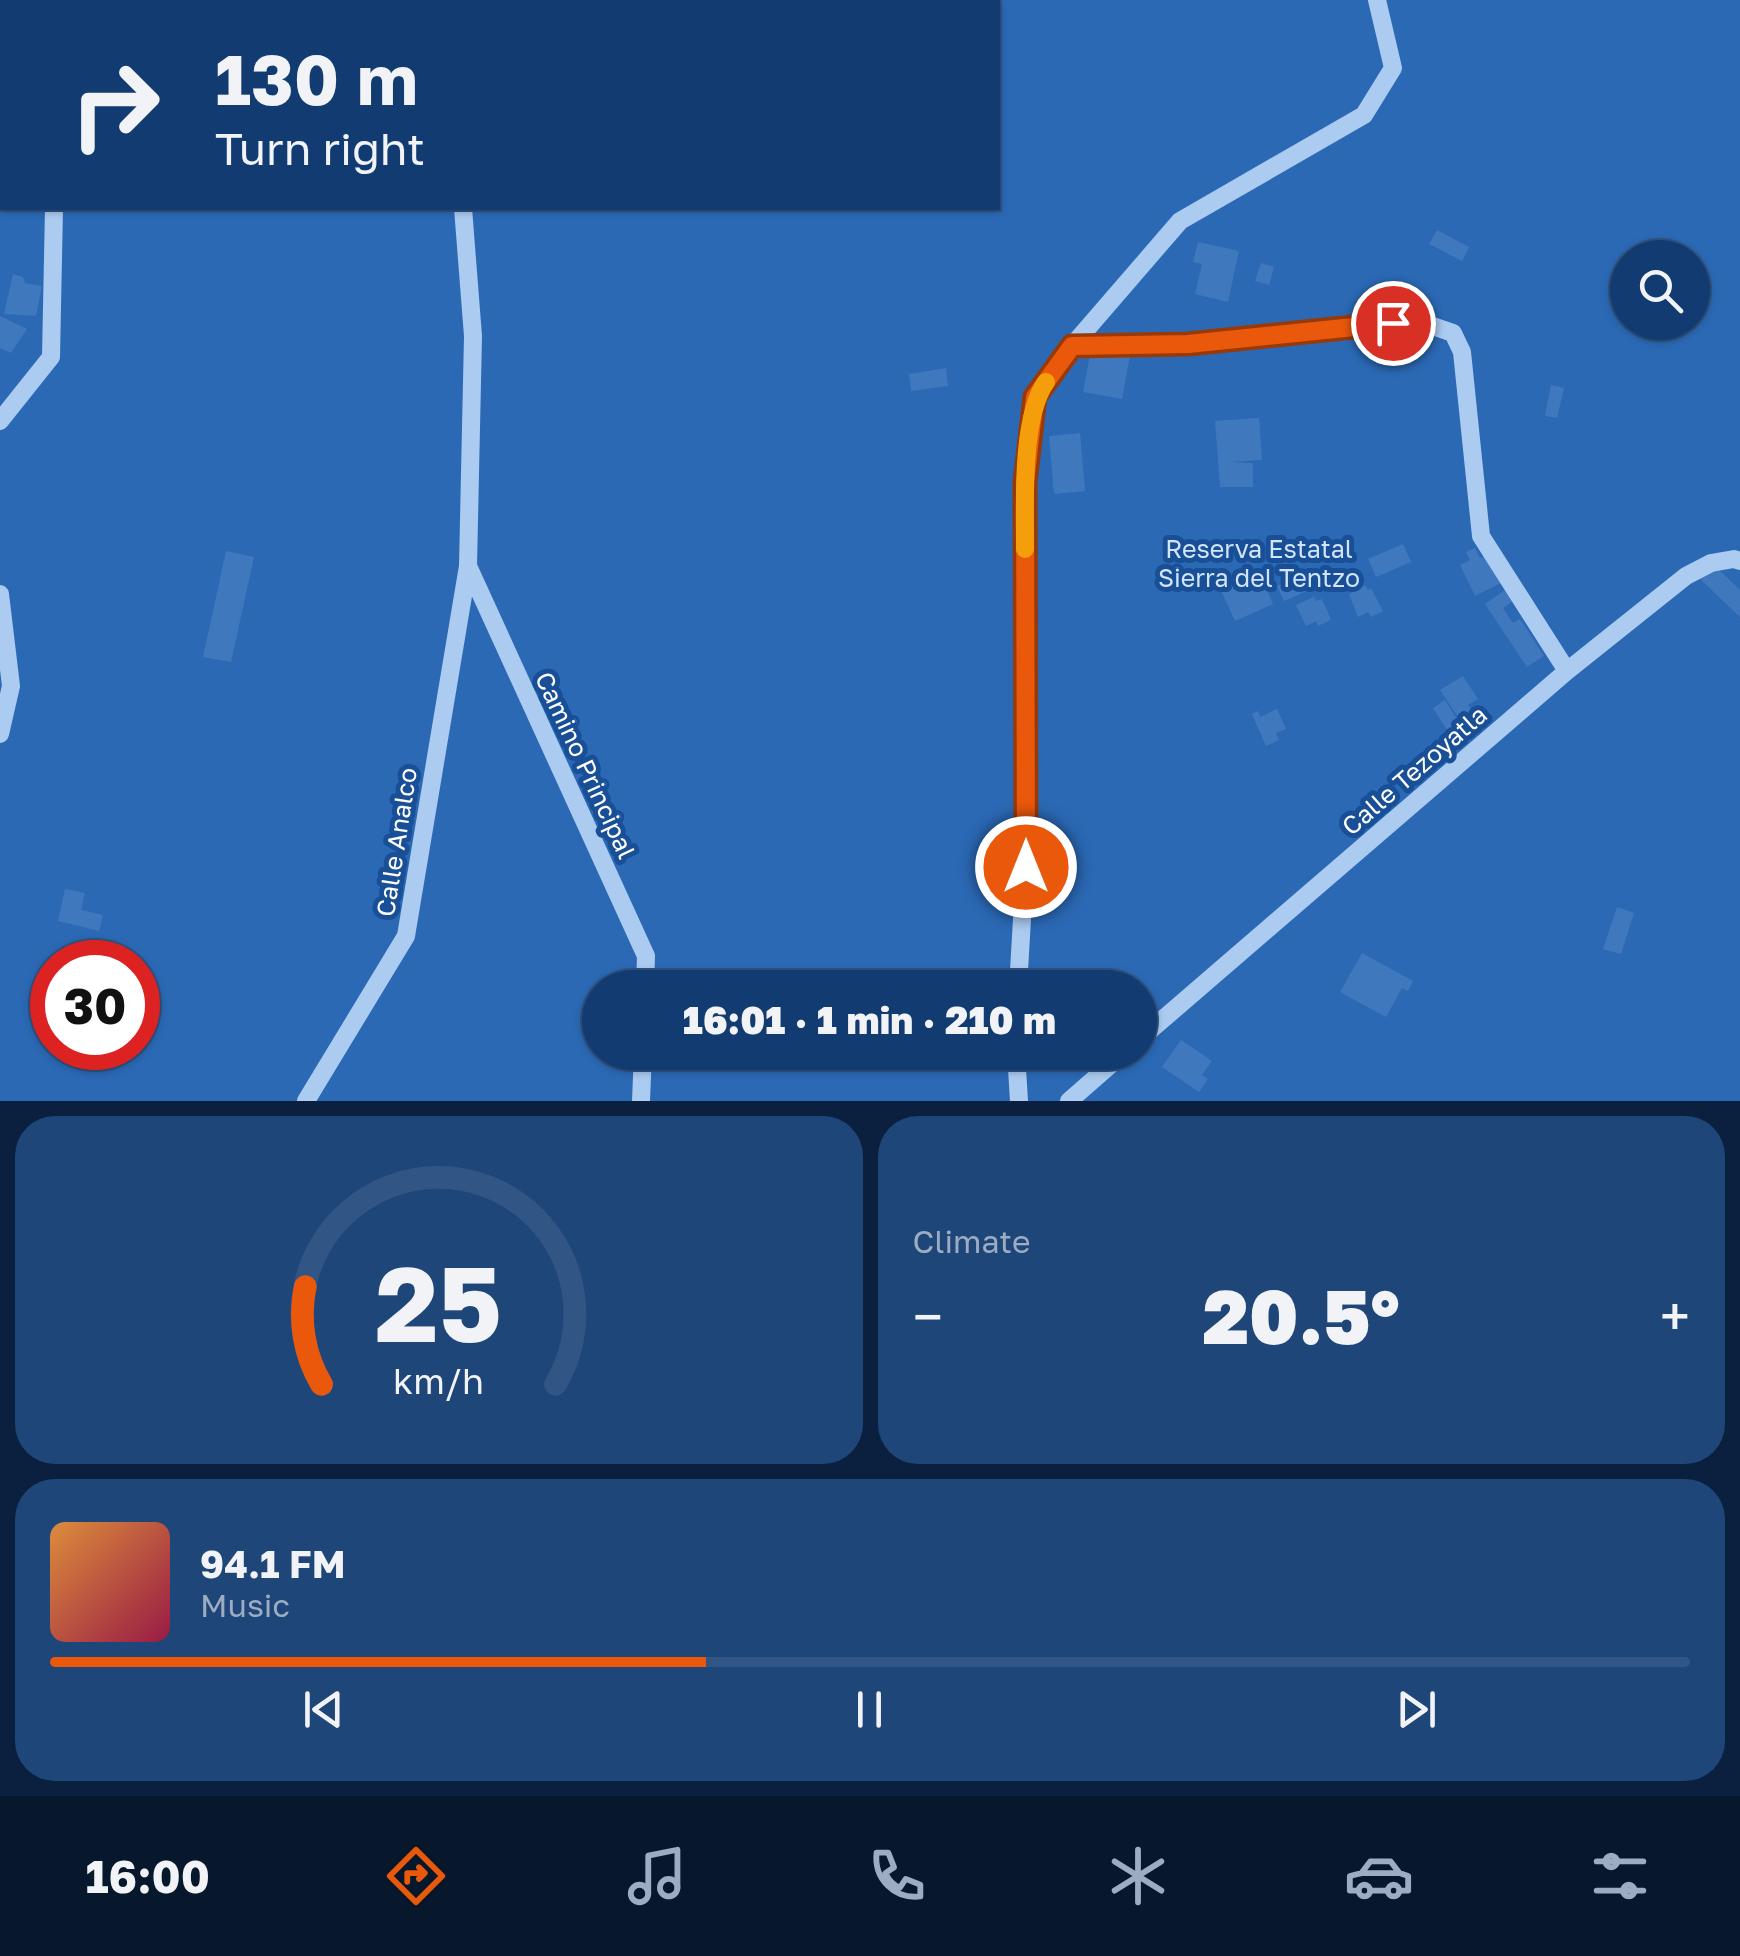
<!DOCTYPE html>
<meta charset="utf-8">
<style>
body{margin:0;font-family:"Golos Text",sans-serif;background:#1f4679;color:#f1f3f6;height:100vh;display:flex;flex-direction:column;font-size:38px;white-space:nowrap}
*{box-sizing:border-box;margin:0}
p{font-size:32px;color:#9cadc3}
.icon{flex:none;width:55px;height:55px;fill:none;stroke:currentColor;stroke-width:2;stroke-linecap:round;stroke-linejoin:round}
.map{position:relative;height:1101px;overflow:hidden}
.side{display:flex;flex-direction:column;gap:15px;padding:15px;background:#0a203e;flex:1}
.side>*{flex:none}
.guide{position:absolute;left:0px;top:0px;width:1000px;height:210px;box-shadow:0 2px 8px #0004,0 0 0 2px #315584;background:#123b71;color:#f1f3f6;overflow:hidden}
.fabs{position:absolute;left:1610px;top:240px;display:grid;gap:20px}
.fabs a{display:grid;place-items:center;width:100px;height:100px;border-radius:50%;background:#123b71;box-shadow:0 2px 8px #0004,0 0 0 2px #315584;font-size:50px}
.speed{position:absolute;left:30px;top:940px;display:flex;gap:20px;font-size:50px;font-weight:700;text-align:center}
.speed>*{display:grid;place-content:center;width:130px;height:130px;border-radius:50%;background:#123b71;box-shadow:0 2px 8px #0004,0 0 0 2px #315584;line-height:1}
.speed .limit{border:15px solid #d22;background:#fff;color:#111}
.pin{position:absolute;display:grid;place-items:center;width:85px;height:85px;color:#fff;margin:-42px;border:5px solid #fff;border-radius:50%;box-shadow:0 2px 10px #0007}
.me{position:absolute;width:110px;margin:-55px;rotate:0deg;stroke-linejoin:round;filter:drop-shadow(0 0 8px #0008)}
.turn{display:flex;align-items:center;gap:35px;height:210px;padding:0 50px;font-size:45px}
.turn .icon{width:130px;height:130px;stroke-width:2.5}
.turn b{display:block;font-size:70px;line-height:85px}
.big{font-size:75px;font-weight:800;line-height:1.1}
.side .widget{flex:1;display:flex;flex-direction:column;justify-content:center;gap:15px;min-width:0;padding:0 35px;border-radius:40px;background:#1f4679}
.side .dial{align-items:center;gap:0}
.dial svg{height:260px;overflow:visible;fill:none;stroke:#315584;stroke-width:7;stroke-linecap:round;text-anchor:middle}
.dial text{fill:#f1f3f6;stroke:none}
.song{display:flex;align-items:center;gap:30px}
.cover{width:120px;height:120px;border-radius:15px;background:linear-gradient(135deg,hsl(30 70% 55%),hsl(340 70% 35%))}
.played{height:10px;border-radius:5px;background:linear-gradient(90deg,#ea580c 40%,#315584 40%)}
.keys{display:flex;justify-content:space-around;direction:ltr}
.heat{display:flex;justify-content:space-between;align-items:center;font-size:55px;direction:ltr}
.side .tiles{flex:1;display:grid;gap:15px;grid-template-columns:1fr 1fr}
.widget:last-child{grid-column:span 2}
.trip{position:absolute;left:582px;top:970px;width:575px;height:100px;border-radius:50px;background:#123b71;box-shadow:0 2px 8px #0004,0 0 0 2px #315584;font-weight:800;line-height:100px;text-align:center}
.tabs{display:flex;height:160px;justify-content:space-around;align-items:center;background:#07182d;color:#9cadc3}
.tabs .icon{width:70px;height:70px}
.tabs .current{color:#ea580c}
.tabs b{font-size:45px;color:#f1f3f6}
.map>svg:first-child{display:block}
.green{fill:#2b69b5;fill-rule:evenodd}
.building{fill:#4078be}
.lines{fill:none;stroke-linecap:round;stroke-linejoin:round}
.minor{stroke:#abcbf1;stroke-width:18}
.route-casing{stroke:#983908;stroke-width:25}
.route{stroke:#ea580c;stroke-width:18}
.slow{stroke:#f59e0b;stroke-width:18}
.labels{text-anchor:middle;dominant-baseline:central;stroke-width:10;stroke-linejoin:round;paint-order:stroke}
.park-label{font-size:25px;fill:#d2e5fc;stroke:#184f97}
.street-label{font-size:25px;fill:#fff;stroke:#184f97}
</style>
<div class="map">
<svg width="1740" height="1101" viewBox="0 0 1740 1101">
<rect width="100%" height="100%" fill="#184f97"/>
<path class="green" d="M0,0H1740V1101H0ZM2,2H998V208H2ZM1628,258H1692V322H1628ZM52,962H138V1048H52ZM600,988H1140V1052H600Z"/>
<path class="building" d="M1437,230L1469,247L1462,261L1429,244Z
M1198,242L1239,251L1228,302L1195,294L1202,264L1193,262Z
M1261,263L1274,267L1269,285L1255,281Z
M13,274L23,277L25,283L42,286L36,316L4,314Z
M0,316L27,329L11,353L0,348Z
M1091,349L1130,356L1122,399L1083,392Z
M946,368L948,386L911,391L909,374Z
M1551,385L1564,388L1557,418L1545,416Z
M1259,418L1262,460L1229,462L1253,463V487H1220L1215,421Z
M1080,433L1085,491L1054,494L1049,436Z
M1403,544L1411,562L1376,577L1368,559Z
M1475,548L1480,558L1490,553L1507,580L1475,596L1460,565L1470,560L1466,552Z
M226,551L254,557L231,662L203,657Z
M1716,567L1740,590V617L1700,579Z
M1258,570L1273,604L1235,621L1220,588Z
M1310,571L1318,586L1284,601L1277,586Z
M1365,585L1368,590L1371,588L1383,611L1371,617L1368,612L1358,617L1349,594Z
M1505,590L1513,601L1503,608L1513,623L1520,619L1544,656L1527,667L1485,604Z
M1314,597L1316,601L1322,599L1331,620L1318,626L1316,621L1306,626L1296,605Z
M1463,676L1478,699L1468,705L1473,712L1460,720L1440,690Z
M1445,700L1459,722L1447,730L1433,708Z
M1277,709L1286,729L1276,733L1279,740L1266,746L1252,714L1258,711L1260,717Z
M65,889L85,893L81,910L103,915L99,931L58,921Z
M1617,907L1634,913L1621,954L1603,949Z
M1362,953L1413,981L1408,991L1402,988L1386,1017L1340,992Z
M982,973L986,988H952L950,981Z
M1181,1040L1212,1061L1202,1075L1208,1079L1199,1092L1162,1067Z"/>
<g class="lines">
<path class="minor" d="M449,0V2
M1072,346L1188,344L1365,324L1421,322L1453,333L1462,352L1481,536L1567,671
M0,421L51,357L54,208
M468,566L646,956L645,988
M0,594L11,686L0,734
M1018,988L1025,867V482L1035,397L1072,346L1180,221L1364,115L1393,68L1377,0
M1140,1039L1567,671L1686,576L1711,563L1734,559L1740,561
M1016,1052L1019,1101
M306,1101L406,936L468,566L473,336L463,208
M641,1101L643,1052
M1069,1101L1125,1052"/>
</g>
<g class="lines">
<g class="route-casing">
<path id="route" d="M1026,867L1025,482L1035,397L1072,346L1188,344L1393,323"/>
</g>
<use href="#route" class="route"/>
<path class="slow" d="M1025,549C1025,504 1021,417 1046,382"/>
</g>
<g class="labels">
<g class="park-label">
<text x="1259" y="548">Reserva Estatal<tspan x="1259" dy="29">Sierra del Tentzo</tspan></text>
</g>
<g class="street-label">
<text transform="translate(586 765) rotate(65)">Camino Principal</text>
<text transform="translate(1414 770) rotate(-41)">Calle Tezoyatla</text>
<text transform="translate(396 842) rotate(-81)">Calle Analco</text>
</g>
</g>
</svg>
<div class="fabs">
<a><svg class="icon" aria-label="search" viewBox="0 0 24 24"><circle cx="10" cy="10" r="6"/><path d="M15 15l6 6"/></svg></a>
</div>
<div class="speed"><div class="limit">30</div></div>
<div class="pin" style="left:1393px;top:323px;background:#d93025"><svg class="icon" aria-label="arrive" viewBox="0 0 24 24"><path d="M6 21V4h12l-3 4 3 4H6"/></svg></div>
<svg class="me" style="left:1026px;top:867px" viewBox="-20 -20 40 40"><circle r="17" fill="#ea580c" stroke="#fff" stroke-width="3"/><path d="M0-11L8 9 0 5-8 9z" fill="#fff"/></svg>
<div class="trip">16:01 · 1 min · 210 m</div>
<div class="guide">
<div class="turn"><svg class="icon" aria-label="right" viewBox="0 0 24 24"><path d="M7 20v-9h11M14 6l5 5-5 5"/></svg><div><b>130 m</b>Turn right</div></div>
</div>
</div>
<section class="side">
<div class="tiles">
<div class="widget dial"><svg viewBox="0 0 100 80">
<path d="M14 69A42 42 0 1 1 86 69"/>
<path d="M14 69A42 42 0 0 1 9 39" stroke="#ea580c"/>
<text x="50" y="56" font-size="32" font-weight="700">25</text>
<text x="50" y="72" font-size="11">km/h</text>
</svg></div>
<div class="widget"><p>Climate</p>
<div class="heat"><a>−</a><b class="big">20.5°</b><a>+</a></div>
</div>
<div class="widget">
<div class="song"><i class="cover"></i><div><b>94.1 FM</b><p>Music</p></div></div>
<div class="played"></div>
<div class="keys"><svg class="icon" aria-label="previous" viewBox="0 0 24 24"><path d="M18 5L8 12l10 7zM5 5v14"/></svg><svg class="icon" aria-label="pause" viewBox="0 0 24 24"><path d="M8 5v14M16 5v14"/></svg><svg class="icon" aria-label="next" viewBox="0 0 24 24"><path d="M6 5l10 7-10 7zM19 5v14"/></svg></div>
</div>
</div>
</section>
<nav class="tabs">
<b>16:00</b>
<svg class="icon current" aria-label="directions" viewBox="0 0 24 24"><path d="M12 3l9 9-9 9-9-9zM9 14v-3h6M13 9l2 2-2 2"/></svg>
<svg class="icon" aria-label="music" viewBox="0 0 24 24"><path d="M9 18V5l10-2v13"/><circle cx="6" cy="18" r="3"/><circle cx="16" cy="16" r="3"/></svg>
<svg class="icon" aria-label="phone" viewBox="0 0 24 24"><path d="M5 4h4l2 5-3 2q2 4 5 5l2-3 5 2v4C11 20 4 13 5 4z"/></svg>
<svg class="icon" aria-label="climate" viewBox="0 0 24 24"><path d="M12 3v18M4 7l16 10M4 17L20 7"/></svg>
<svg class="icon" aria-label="car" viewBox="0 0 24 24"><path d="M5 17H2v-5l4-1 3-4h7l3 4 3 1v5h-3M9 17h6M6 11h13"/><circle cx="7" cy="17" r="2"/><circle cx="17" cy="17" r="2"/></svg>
<svg class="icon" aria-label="filters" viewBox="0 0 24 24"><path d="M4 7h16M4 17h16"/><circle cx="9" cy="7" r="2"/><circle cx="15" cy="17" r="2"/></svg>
</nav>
